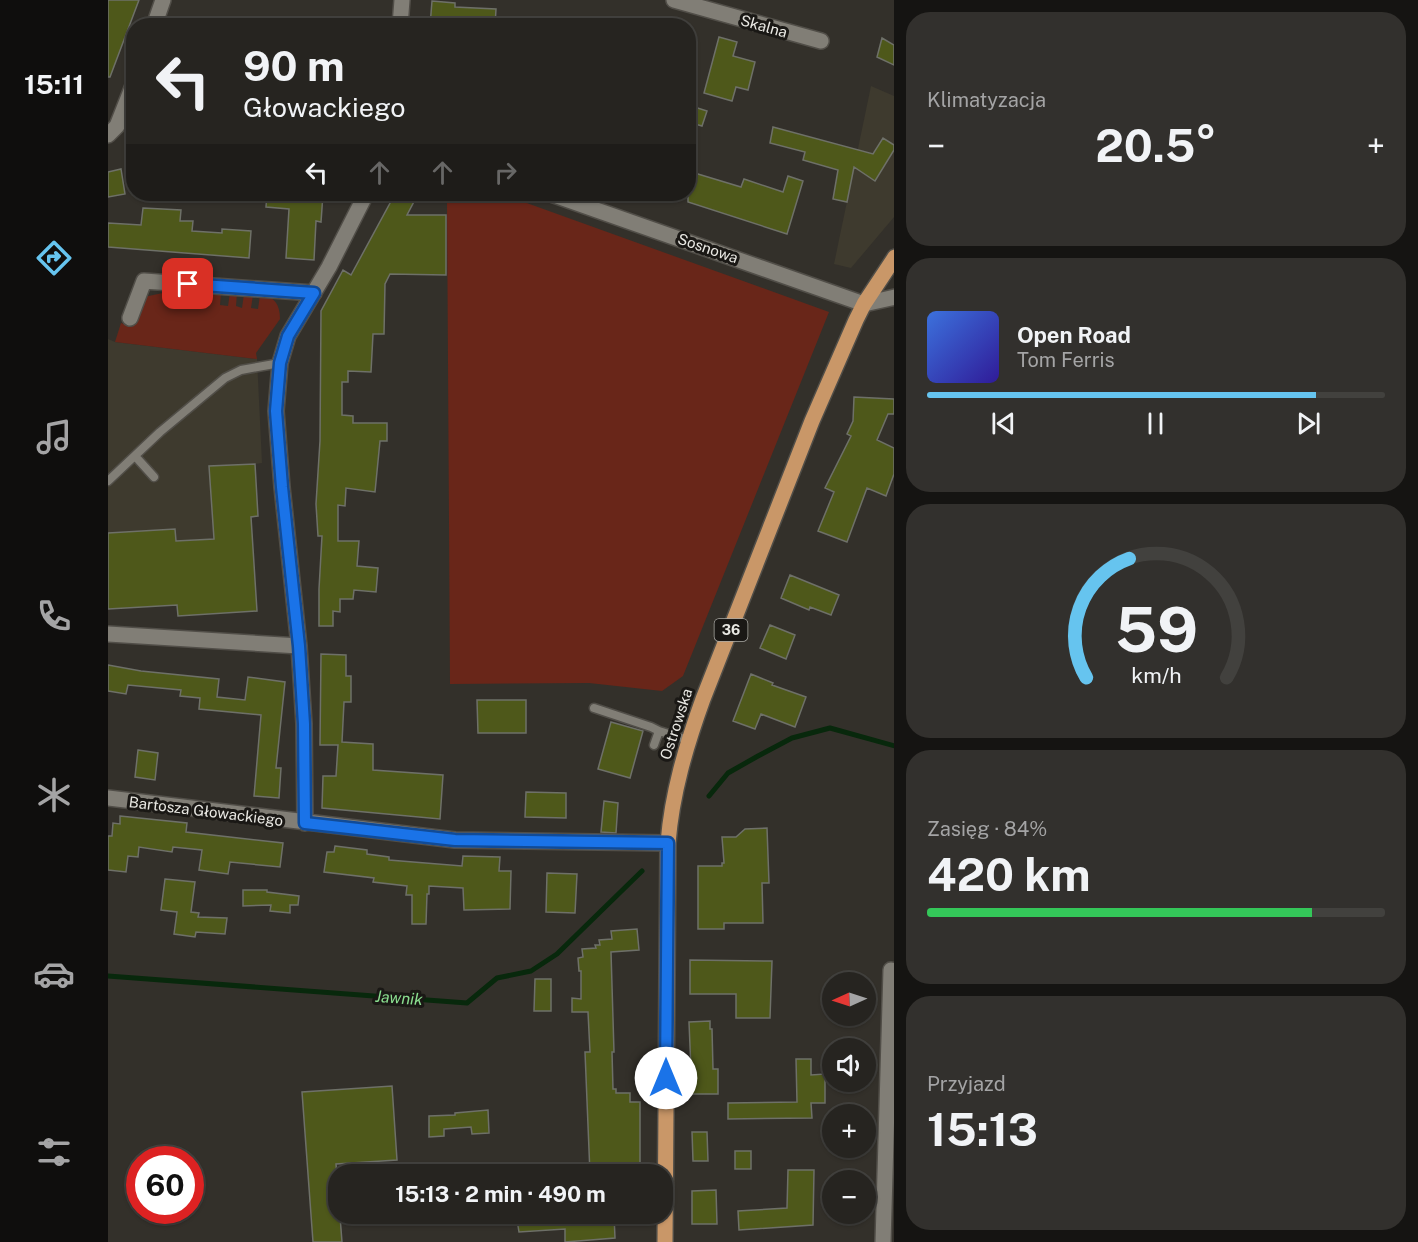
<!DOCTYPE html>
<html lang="pl">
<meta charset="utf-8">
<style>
body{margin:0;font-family:"Public Sans",sans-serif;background:#32302d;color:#f1f3f6;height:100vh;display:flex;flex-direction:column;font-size:22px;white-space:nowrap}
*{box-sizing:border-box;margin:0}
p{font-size:20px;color:#a4a4a5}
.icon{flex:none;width:33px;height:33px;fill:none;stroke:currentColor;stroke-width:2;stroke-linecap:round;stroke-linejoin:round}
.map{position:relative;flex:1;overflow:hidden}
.panel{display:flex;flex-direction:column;gap:12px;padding:12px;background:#151412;width:524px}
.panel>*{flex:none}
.hud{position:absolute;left:18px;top:18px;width:570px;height:183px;border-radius:24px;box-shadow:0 2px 4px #0004,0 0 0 2px #42413e;background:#262420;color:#f1f3f6;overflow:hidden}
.needle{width:39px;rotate:267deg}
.controls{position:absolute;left:714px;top:972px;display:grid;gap:12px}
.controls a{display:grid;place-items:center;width:54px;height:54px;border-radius:50%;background:#262420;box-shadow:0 2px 4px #0004,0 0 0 2px #42413e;font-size:30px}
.speed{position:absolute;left:18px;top:1146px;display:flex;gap:12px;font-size:30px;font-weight:700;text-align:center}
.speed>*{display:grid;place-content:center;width:78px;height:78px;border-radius:50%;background:#262420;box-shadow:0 2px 4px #0004,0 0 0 2px #42413e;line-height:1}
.speed .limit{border:9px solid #d22;background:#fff;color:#111}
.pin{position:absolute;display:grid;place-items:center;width:51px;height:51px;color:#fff;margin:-26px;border-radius:12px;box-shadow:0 3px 9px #0006}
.me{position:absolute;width:66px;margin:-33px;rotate:0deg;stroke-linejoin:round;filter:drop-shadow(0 0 4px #0008)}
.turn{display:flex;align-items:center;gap:21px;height:126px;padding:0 18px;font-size:27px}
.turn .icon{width:78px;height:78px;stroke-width:2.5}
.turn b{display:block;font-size:42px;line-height:51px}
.lanes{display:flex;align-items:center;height:57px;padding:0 18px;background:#0003;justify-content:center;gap:30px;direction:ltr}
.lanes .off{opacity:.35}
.big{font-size:45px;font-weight:700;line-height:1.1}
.panel .widget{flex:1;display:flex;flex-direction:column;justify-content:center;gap:9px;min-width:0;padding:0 21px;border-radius:24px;background:#32302d}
.panel .dial{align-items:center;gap:0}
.dial svg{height:156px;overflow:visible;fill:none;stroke:#42413e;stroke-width:7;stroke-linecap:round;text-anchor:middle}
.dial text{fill:#f1f3f6;stroke:none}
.song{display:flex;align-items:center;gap:18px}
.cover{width:72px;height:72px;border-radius:9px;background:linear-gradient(135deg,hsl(220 70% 55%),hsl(250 70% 35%))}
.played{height:6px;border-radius:3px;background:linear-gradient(90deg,#66c4ef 85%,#42413e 85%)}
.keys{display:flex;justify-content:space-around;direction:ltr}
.heat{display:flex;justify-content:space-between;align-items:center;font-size:33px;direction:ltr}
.charge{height:9px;border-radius:4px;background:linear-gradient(90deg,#34c759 84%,#42413e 0)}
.trip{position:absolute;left:220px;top:1164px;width:345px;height:60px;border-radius:24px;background:#262420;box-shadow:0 2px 4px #0004,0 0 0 2px #42413e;font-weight:700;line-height:60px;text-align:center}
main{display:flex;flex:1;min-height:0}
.menu{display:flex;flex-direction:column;width:108px;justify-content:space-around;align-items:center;background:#0f0e0d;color:#a4a4a5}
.menu .icon{width:42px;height:42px}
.menu .on{color:#66c4ef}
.menu b{font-size:27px;color:#f1f3f6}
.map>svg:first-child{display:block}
.built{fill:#3e3a2e}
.green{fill:#692619}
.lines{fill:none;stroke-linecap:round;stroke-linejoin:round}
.stream{stroke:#08280c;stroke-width:5}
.building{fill:#4e581a;stroke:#6e7068;stroke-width:1.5}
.lane-casing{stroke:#514e48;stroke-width:11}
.street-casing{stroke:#514e48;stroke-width:18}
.primary-casing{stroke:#514e48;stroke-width:18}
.lane{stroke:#817e76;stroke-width:8}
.street{stroke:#817e76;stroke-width:15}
.primary{stroke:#c99768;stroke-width:15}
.route-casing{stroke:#114b97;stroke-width:15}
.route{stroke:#1a73e8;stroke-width:10}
.labels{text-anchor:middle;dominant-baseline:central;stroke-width:6;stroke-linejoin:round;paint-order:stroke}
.shield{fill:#1a1815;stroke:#abaaa5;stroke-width:1.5}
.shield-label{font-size:14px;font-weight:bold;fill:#e9e8e3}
.street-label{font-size:15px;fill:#e9e8e3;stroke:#1a1815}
.water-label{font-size:16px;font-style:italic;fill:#8ade8f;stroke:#1a1815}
</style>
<main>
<nav class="menu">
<b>15:11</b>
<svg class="icon on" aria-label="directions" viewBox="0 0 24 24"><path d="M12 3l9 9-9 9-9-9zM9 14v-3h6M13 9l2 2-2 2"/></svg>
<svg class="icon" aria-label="music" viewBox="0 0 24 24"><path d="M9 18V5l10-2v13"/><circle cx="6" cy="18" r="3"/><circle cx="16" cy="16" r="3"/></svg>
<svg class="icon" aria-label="phone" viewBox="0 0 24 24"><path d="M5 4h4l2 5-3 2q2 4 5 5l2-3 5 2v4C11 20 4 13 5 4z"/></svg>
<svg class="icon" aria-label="climate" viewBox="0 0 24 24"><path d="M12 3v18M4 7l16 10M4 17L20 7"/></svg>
<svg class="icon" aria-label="car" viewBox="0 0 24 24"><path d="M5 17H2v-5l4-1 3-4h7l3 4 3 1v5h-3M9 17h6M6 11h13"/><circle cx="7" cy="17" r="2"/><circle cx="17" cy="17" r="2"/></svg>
<svg class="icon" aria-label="filters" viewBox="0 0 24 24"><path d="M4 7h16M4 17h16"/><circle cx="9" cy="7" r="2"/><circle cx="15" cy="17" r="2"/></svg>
</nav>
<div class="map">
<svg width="787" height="1242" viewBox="0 0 787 1242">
<rect width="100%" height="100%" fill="#33302a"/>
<path class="built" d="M763,86L786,96V217L743,268L726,264Z
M0,339L7,342L149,359L154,463L147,464L150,516L143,517L149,611L70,616L69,605L0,609Z"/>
<path class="green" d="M350,194H394L721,312L575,676L554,691L481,683L342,684L339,202Z
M78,288L77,301L102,304L104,291L113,292L112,305L120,306L122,293H129L128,306L134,308L136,294L145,295L143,308L150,309L152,295C166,296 172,304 172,319L148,353L149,359L7,342L13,323L24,327L36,297Z"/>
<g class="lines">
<path class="stream" d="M601,796L620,773L650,756L684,738L722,728L787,746
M0,976L359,1003L389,978L423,971L449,954L534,871"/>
</g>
<path class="building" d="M0,0H31L2,77H0Z
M324,1L347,3V7L388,9L387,26H322Z
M611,37L629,42L625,56L647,62L640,90L628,87L624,101L596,93Z
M774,38L786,45V65L769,57Z
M580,105L599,111L594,126L580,122Z
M665,127L765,154L775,138L786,145V150L767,181L746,167L739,202L725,199L730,170L695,160L697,152L662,143Z
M13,169L17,194L0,197V172Z
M580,171L633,187L636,179L675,192L680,176L695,181L679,234L580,202Z
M159,194H215L213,222L208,221L206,260L178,258L181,209L158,207Z
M287,194H310L299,215H338V275L282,274L277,284L276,334H265L263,372L240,371V382H234V415L245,416V423H279V441H272L267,492L238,488L237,506L230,505V541H251L249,566L270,568L268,592L246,590L245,599H232V612L225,611V626H211V589L214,536H210L208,504L212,441L213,311L235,270L243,275Z
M35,208L73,210L72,221H85L84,231L114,233V229L143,231L141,258L0,247V223L33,225Z
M746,397L786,399V414H780L769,440L786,448V474L778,496L759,488L739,542L710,531L726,492L717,488L743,436L739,434L745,421Z
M147,464L150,516L143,517L149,611L70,616L69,605L0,609V533L67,529L68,541L106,539L101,466Z
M682,575L731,595L723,615L702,607L701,610L673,598Z
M662,625L687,635L678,659L652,648Z
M213,654L238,655V676H243V702H236L234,742L265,744V770L335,775L332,819L214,808L215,776H228L230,745H212Z
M0,665L33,671L111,679L109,697L137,700L140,677L177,682L168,768H173L171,798L146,796L153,715L91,709L92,698L72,696L73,690L20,685L18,694L0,691Z
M643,674L665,683L664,685L698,697L687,727L653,714L647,729L625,721Z
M369,700H418V733H370Z
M503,722L535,731L522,778L490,769Z
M30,750L50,753L47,780L27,777Z
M418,792L458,793V818L417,817Z
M496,801L510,803L508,833L493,832Z
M12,816L79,823L78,832L175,843L172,867L122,862L120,874L91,870L94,850L65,847L64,852L31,847L30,857L20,856L18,872L0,870V836H4L5,823L12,824Z
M659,828L661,883H654L655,923H616V929H590V866H614V863H616L614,837H628L637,829Z
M227,846L259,850V854L281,857V860L354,866L355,856L392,857L391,871H403L402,909L356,910L355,888L321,886V894H319L318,924H304V895H298L299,886L265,882L266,878L216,872L219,852H226Z
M439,873L469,874L467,913L438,912Z
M57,879L87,882L83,912L91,913L90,917L119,918L117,934L88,932L87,937L66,934L69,912L53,910Z
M135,890H159V892L191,896L190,905H182V913L162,911L163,905L135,906Z
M529,929L531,950L503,952L506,1052H504L505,1089H508V1093H522V1102H532V1174H482L477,1052H482L480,1012H464V998L473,999V971H471L470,958L475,957L474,949L488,948L487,945H492L491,940L504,939L503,931Z
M582,960L664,961L662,1018H628V994H582Z
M427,979H443V1011H426Z
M602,1021V1029H604L605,1069H610V1094H584V1083L568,1082V1070H583L581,1022Z
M688,1059H703V1075L717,1074V1103H703L704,1118L620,1119V1103L689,1102Z
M284,1086L289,1160L228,1164L234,1242H205L194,1092Z
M380,1110L381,1133L364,1134L363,1127L336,1129V1136L321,1137V1116L347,1115V1113Z
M584,1132H599L600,1161H585Z
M627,1151H643V1169H627Z
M680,1170H706L705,1225L631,1230L630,1211L679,1208Z
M608,1190L609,1224H584V1191Z
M408,1214H503L506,1215L507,1238L457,1242V1229L411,1232Z"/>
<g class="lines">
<g class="lane-casing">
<path id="lane" d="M27,456L46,477
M0,481L52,432L117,378L133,370L172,363
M486,708L543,727L551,731
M546,745L551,731L580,740"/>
</g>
<g class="street-casing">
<path id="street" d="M566,0L713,41
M46,26L55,0
M292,26L294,0
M0,135L9,126L26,83
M443,194L756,304L787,297
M22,318L36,281L206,293
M0,634L191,646L174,487L168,411L172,363L180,336L221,267L258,194
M191,646L196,724L197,823
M0,798L347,840L560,843
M775,1242L783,970"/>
</g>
<g class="primary-casing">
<path id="primary" d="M557,1242L560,843C564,793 578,746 595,699L704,421L748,320L756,304L787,257"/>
</g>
<use href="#lane" class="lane"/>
<use href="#street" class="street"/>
<use href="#primary" class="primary"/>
</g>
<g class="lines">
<g class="route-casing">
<path id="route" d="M80,284L206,293L180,336L172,363L168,411L174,487L191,646L196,724L197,823L347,840L560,843L558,1078"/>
</g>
<use href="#route" class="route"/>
</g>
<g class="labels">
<rect class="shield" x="606.5" y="619" width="33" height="22" rx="4.5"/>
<g class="shield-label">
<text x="623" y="630">36</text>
</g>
<g class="street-label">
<text transform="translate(656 26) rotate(16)">Skalna</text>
<text transform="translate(600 248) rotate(19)">Sosnowa</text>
<text transform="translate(568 724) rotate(-72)">Ostrowska</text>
<text transform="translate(98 811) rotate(7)">Bartosza Głowackiego</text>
</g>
<g class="water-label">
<text transform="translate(291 998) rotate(4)">Jawnik</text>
</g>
</g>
</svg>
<div class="controls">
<a><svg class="needle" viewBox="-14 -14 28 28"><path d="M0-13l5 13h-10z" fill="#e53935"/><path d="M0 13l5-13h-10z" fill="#a4a4a5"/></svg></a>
<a><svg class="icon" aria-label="sound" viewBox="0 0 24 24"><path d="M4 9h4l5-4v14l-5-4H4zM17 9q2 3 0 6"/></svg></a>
<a>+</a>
<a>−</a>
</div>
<div class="speed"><div class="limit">60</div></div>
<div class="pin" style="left:80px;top:284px;background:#d93025"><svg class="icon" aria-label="arrive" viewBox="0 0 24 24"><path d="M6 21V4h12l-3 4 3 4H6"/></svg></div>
<svg class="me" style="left:558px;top:1078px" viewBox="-20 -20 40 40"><circle r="19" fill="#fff"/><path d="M0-13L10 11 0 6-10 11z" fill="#1a73e8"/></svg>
<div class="trip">15:13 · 2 min · 490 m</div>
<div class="hud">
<div class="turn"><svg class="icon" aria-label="left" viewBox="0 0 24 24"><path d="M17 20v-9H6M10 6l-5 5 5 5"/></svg><div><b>90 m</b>Głowackiego</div></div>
<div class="lanes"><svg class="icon" aria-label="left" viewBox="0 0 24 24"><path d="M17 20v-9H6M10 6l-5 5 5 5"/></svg><svg class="icon off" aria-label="ahead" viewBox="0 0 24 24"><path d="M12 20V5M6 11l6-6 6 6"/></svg><svg class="icon off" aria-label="ahead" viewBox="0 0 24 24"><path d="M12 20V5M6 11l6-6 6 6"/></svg><svg class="icon off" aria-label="right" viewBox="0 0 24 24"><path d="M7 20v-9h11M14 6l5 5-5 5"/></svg></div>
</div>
</div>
<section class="panel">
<div class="widget"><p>Klimatyzacja</p>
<div class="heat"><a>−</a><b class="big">20.5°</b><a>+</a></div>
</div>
<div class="widget">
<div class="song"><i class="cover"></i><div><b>Open Road</b><p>Tom Ferris</p></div></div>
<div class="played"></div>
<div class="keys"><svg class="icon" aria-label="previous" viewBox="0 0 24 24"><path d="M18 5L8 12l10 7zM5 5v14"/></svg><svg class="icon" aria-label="pause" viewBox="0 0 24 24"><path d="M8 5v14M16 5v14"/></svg><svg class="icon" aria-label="next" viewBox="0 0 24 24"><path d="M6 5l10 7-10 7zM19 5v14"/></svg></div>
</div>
<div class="widget dial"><svg viewBox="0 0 100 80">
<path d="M14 69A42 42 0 1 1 86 69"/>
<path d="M14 69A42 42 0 0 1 36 8" stroke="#66c4ef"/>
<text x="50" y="56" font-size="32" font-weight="700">59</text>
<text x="50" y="72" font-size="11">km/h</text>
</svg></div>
<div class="widget"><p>Zasięg · 84%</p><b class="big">420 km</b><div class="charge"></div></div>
<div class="widget"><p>Przyjazd</p><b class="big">15:13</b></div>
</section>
</main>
